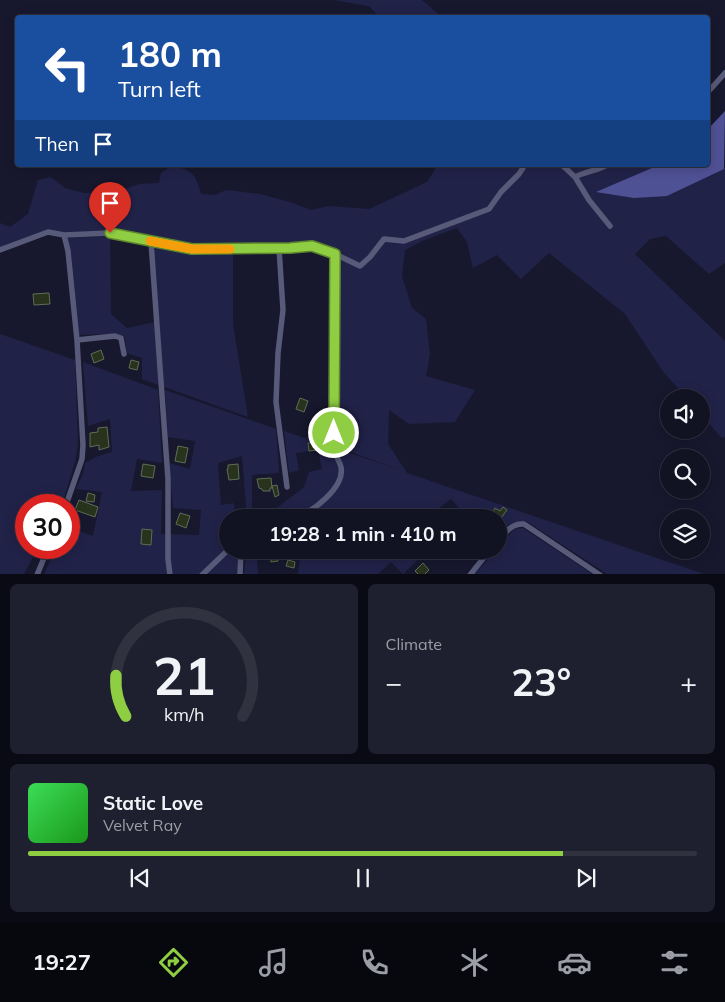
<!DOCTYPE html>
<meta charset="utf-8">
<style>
body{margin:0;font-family:Mulish,sans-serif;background:#1e202f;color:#f1f3f6;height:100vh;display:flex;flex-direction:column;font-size:19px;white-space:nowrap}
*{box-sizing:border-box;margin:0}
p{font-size:16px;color:#9c9ea5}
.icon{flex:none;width:28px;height:28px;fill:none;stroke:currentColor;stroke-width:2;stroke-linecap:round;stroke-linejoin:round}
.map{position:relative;height:574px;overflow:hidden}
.panel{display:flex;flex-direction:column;gap:10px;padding:10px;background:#090a13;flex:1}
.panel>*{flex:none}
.top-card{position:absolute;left:15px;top:15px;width:695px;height:152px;border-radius:5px;box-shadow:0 2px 12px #0003,0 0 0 1px #303240;background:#1a4fa0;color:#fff;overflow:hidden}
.buttons{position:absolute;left:660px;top:389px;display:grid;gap:10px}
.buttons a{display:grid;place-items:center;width:50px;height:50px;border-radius:50%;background:#111222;box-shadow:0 2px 12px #0003,0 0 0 1px #303240;font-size:25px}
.speed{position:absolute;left:15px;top:494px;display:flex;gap:10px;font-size:25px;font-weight:700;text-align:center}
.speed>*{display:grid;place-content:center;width:65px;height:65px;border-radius:50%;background:#111222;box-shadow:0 2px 12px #0003,0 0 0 1px #303240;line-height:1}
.speed .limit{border:8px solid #d22;background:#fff;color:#111}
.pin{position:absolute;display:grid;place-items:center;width:42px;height:42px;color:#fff;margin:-51px -21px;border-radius:50% 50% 50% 0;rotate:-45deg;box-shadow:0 0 5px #0007}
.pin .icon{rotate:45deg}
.me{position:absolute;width:55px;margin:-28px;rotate:0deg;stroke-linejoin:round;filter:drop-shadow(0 0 4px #0008)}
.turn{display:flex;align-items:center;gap:18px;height:105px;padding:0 20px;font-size:22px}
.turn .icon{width:65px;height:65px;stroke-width:2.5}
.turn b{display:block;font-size:35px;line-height:42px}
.then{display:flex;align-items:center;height:48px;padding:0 20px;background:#0003;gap:10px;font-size:19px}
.big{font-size:38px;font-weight:700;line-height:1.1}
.panel .card{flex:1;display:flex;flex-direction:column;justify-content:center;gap:8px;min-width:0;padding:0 18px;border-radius:8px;background:#1e202f}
.panel .dial{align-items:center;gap:0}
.dial svg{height:130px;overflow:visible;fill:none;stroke:#303240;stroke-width:7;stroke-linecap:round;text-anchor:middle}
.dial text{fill:#f1f3f6;stroke:none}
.song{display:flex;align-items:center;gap:15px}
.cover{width:60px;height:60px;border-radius:8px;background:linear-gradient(135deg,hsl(130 70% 55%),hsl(120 70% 35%))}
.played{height:5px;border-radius:2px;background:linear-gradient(90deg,#8fcd42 80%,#303240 80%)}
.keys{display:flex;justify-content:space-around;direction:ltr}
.heat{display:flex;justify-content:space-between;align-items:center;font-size:28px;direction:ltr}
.panel .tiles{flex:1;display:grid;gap:10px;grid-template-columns:1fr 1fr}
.card:last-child{grid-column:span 2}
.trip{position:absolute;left:219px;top:509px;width:288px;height:50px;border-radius:25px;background:#111222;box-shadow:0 2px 12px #0003,0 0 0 1px #303240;font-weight:700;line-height:50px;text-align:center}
.tab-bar{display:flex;height:80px;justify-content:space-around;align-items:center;background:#07070e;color:#9c9ea5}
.tab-bar .icon{width:35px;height:35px}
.tab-bar .on{color:#8fcd42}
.tab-bar b{font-size:22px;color:#f1f3f6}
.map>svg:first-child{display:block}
.green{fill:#212248}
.water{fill:#4f5195}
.building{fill:#27331c;stroke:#606d54}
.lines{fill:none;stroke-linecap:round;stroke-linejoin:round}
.street{stroke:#575b79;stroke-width:5.5}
.route-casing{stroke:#5d852b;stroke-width:12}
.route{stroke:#8fcd42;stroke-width:9}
.slow{stroke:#f59e0b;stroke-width:9}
</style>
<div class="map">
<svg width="725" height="575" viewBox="0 0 725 575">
<rect width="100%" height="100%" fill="#17182e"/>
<path class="green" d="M333,0H422L442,17H379L369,6Z
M436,165H659L653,169L667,196L725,168V263L709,274L666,236L650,239L635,254L725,341V437L722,438L701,415V398L686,397L664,373L625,314L549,253L521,279L497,255L473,268L467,242L457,228L422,241L405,250L402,276L412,308L426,319L430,354L426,376L475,390L455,422L409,424L389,410L388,444L407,473L704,574H607L526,521L505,526L498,535V518L467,517L451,499L427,517H247L242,456L218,463L221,505L234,503L236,517L228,518V550H239L238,574H44L56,548H69V527L93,536L102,492L76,489L83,474L85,463L98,456L112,452L110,419L88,426L83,362L158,390L162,463L137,459L131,491L162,490L161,534L199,535L201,510L173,508L169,463L190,469L195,441L168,437L165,390L276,429L279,473L252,475V513L269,514L304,487L309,472L322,469L318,450L296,453L299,470L289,473L284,431L403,471L337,447L340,427L336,331V252L314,242L281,245L245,244L193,247L112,231L66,233L49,230L0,248V223L10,227L28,214L38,180L51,177L65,188L84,193L119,191L139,184L159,183L161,173L171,166C193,169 196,175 201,194L215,195L226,190L260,194L293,203L311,210L329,206L369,209L427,182L436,168Z
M110,236L111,314L127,328L159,321L153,245L179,252H233V324L248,417L142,379V358L127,353L125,337L112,334L79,335L71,253L67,238Z
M0,334L75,360L78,444L75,462L65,495L60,505H26V548H38L24,574H0Z
M523,528L592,574L474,575L496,550H498V548L514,529Z
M301,550H421L424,554L403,574L391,562L378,574H298Z
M246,556L257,557L258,574H244Z"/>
<path class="water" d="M725,111L724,169L667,196L634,198L596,192L659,165H708V129Z"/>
<path class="building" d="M49,293L50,304L34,305L33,294Z
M101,350L104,359L94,363L91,354Z
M131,360L139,362L137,370L129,368Z
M300,398L308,401L304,412L296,409Z
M107,427L109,447L99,450V445L90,447V433L98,432V428Z
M317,442L318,450L309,451L308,443Z
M178,446L188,448L185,463L175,461Z
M143,464L155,466L153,478L141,476Z
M238,464L239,479L229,480L227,469H228V465Z
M271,478L272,488H270V491H263L262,489L259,488L257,479Z
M277,485L279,495L275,497L272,486Z
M88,493L95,495L94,502L86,501Z
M79,500L98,507L95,517L75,510Z
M503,507L507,510L501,518L493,512L495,508L500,511Z
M180,513L190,516L186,528L176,524Z
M142,529L152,530L151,545L141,544Z
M264,550H278V561L271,562V555H264Z
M288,560L295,562L294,568L286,566Z
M423,563L429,570L424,575H419L415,571Z"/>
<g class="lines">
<path class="street" d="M708,92L725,73
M562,165L575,177C587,171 596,171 607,165
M575,177L589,200L610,226
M64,235L68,251L77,340L83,445L82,459L66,505
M151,242L168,479V559L170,575
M279,248L283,310L278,353L276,402L287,487
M0,250L48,232L64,235L110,233L192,249L290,248L312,246L335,254L360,266L370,257L384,239L404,241L489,209L501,192L519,174L523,168V165
M77,340L115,336L121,338L124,354
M296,518C313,511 345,488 341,467C340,462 336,457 335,452V254
M498,542C505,533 511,523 524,524L600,575
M37,575L48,548
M202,575L228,550
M240,575L241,550
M470,575L490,550"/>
</g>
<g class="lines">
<g class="route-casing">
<path id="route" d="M110,233L192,249L290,248L312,246L335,254L334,433"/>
</g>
<use href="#route" class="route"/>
<path class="slow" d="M150,241L192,249H230"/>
</g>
</svg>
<div class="buttons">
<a><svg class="icon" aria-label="sound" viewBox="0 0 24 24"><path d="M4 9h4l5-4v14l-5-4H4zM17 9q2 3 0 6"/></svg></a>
<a><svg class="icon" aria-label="search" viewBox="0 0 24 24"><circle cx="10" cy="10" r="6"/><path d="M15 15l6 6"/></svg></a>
<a><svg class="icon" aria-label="layers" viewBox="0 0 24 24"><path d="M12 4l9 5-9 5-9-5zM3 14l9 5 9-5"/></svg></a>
</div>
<div class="speed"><div class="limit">30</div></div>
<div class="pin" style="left:110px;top:233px;background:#d93025"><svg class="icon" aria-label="arrive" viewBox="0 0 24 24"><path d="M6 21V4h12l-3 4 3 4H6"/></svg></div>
<svg class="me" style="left:334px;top:433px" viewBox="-20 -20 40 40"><circle r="17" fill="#8fcd42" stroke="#fff" stroke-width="3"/><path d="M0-11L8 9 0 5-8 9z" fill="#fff"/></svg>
<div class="trip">19:28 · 1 min · 410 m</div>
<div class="top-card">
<div class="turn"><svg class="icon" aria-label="left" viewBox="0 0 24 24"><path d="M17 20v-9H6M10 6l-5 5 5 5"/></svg><div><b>180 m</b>Turn left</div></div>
<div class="then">Then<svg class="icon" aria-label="arrive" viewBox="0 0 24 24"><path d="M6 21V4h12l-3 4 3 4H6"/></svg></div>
</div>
</div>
<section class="panel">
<div class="tiles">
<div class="card dial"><svg viewBox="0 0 100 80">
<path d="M14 69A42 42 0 1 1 86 69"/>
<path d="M14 69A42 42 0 0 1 8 44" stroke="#8fcd42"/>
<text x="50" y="56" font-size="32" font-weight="700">21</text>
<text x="50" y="72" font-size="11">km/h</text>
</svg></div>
<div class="card"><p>Climate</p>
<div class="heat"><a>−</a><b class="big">23°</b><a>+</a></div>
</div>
<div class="card">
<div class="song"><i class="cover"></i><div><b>Static Love</b><p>Velvet Ray</p></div></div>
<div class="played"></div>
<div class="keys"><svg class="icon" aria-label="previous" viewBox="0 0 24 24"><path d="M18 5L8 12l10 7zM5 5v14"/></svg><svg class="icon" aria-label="pause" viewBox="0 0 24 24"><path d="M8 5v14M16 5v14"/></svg><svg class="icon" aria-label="next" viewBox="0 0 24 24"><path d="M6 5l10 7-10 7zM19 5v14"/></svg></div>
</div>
</div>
</section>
<nav class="tab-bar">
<b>19:27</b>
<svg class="icon on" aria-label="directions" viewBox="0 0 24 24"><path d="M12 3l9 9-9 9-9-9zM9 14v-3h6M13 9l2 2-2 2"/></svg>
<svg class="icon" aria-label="music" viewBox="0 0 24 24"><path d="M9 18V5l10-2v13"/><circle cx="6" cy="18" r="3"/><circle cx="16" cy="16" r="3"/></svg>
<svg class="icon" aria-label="phone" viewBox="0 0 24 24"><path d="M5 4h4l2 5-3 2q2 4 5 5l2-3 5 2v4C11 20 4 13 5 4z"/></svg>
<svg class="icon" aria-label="climate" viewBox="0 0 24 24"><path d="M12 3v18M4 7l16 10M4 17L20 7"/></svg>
<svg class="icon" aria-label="car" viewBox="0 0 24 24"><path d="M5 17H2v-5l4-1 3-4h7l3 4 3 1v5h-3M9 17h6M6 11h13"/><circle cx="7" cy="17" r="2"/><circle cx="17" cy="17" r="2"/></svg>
<svg class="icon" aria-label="filters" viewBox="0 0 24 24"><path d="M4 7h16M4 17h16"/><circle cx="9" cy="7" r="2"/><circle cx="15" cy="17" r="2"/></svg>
</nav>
